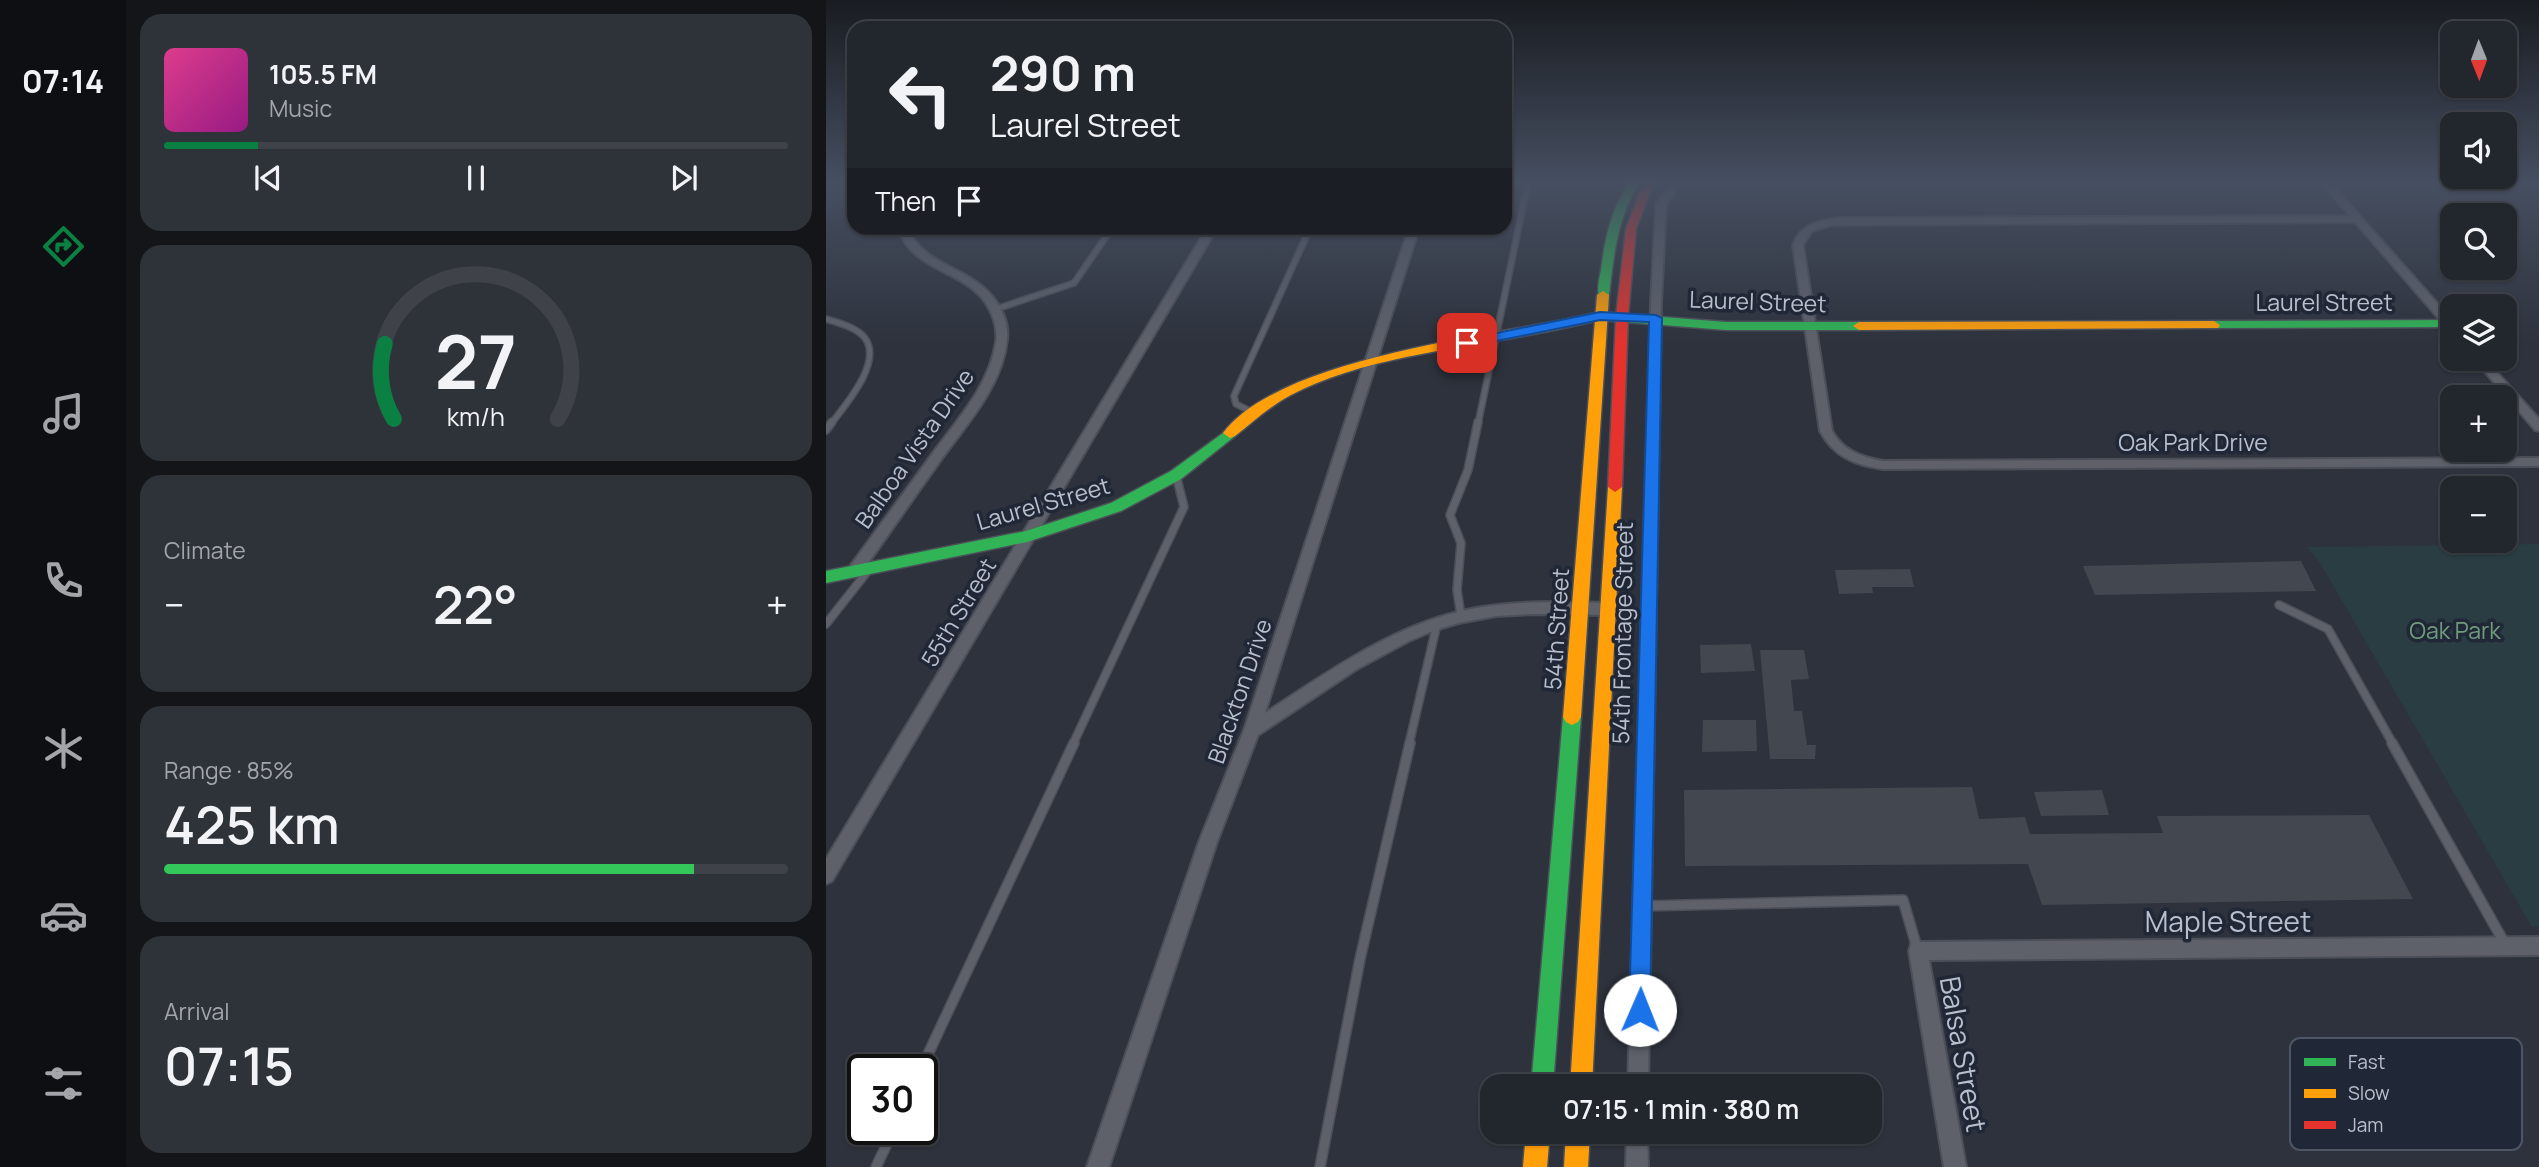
<!DOCTYPE html>
<meta charset="utf-8">
<style>
body{margin:0;font-family:Manrope,sans-serif;background:#2e3239;color:#f1f3f6;height:100vh;display:flex;flex-direction:column;font-size:26px;white-space:nowrap}
*{box-sizing:border-box;margin:0}
p{font-size:23px;color:#a2a5aa}
.icon{flex:none;width:38px;height:38px;fill:none;stroke:currentColor;stroke-width:2;stroke-linecap:round;stroke-linejoin:round}
.map{position:relative;flex:1;overflow:hidden}
.sheet{display:flex;flex-direction:column;gap:14px;padding:14px;background:#131519;width:700px}
.sheet>*{flex:none}
.hud{position:absolute;left:21px;top:21px;width:665px;height:214px;border-radius:21px;box-shadow:0 2px 5px #0004,0 0 0 2px #3f4349;background:#22262d;color:#f1f3f6;overflow:hidden}
.needle{width:46px;rotate:179deg}
.controls{position:absolute;left:1614px;top:21px;display:grid;gap:14px}
.controls a{display:grid;place-items:center;width:77px;height:77px;border-radius:14px;background:#22262d;box-shadow:0 2px 5px #0004,0 0 0 2px #3f4349;font-size:35px}
.speed{position:absolute;left:21px;top:1054px;display:flex;gap:14px;font-size:35px;font-weight:700;text-align:center}
.speed>*{display:grid;place-content:center;width:91px;height:91px;border-radius:50%;background:#22262d;box-shadow:0 2px 5px #0004,0 0 0 2px #3f4349;line-height:1}
.speed .limit{border:4px solid #111;border-radius:10px;background:#fff;color:#111}
.pin{position:absolute;display:grid;place-items:center;width:60px;height:60px;color:#fff;margin:-30px;border-radius:14px;box-shadow:0 4px 10px #0006}
.me{position:absolute;width:77px;margin:-38px;rotate:1deg;stroke-linejoin:round;filter:drop-shadow(0 0 5px #0008)}
.turn{display:flex;align-items:center;gap:24px;height:147px;padding:0 28px;font-size:32px}
.turn .icon{width:91px;height:91px;stroke-width:2.5}
.turn b{display:block;font-size:49px;line-height:60px}
.then{display:flex;align-items:center;height:66px;padding:0 28px;background:#0003;gap:14px;font-size:26px}
.big{font-size:52px;font-weight:600;line-height:1.1}
.sheet .card{flex:1;display:flex;flex-direction:column;justify-content:center;gap:10px;min-width:0;padding:0 24px;border-radius:21px;background:#2e3239}
.sheet .dial{align-items:center;gap:0}
.dial svg{height:182px;overflow:visible;fill:none;stroke:#3f4349;stroke-width:7;stroke-linecap:round;text-anchor:middle}
.dial text{fill:#f1f3f6;stroke:none}
.song{display:flex;align-items:center;gap:21px}
.cover{width:84px;height:84px;border-radius:10px;background:linear-gradient(135deg,hsl(330 70% 55%),hsl(310 70% 35%))}
.played{height:7px;border-radius:4px;background:linear-gradient(90deg,#0b8043 15%,#3f4349 15%)}
.keys{display:flex;justify-content:space-around;direction:ltr}
.heat{display:flex;justify-content:space-between;align-items:center;font-size:38px;direction:ltr}
.charge{height:10px;border-radius:5px;background:linear-gradient(90deg,#34c759 85%,#3f4349 0)}
.trip{position:absolute;left:654px;top:1074px;width:402px;height:70px;border-radius:21px;background:#22262d;box-shadow:0 2px 5px #0004,0 0 0 2px #3f4349;font-weight:600;line-height:70px;text-align:center}
main{display:flex;flex:1;min-height:0}
.tab-bar{display:flex;flex-direction:column;width:126px;justify-content:space-around;align-items:center;background:#0e0f12;color:#a2a5aa}
.tab-bar .icon{width:49px;height:49px}
.tab-bar .on{color:#0b8043}
.tab-bar b{font-size:32px;color:#f1f3f6}
.map>svg:first-child{display:block}
.green{fill:#2a3d42}
.building{fill:#424750}
.lines{fill:none;stroke-linecap:round;stroke-linejoin:round}
.lane-far2-casing{stroke:#4b4f59;stroke-width:8}
.lane-far1-casing{stroke:#4b4f59;stroke-width:10}
.lane-casing{stroke:#4b4f59;stroke-width:12}
.street-casing{stroke:#4b4f59;stroke-width:4}
.fast-casing{stroke:#4b4f59;stroke-width:3}
.slow-casing{stroke:#4b4f59;stroke-width:3}
.jam-casing{stroke:#4b4f59;stroke-width:3}
.lane-far2{stroke:#5e616a;stroke-width:5}
.lane-far1{stroke:#5e616a;stroke-width:7}
.lane{stroke:#5e616a;stroke-width:9}
.street{fill:#5e616a;fill-rule:evenodd}
.fast{fill:#30b455;fill-rule:evenodd}
.slow{fill:#ff9f0a;fill-rule:evenodd}
.jam{fill:#e5322d;fill-rule:evenodd}
.route{fill:#1a73e8;stroke:#114b97;stroke-width:2}
.labels{text-anchor:middle;dominant-baseline:central;stroke-width:7;stroke-linejoin:round;paint-order:stroke}
.street-label{font-size:23px;fill:#b9bfcc;stroke:#202837}
.park-label{font-size:23px;fill:#709c7d;stroke:#202837}
.near-street-label{font-size:28px;fill:#b9bfcc;stroke:#202837}
.key{fill:#202837;stroke:#4e5564;stroke-width:2}
.key-label{font-size:19px;fill:#b9bfcc}
</style>
<main>
<nav class="tab-bar">
<b>07:14</b>
<svg class="icon on" aria-label="directions" viewBox="0 0 24 24"><path d="M12 3l9 9-9 9-9-9zM9 14v-3h6M13 9l2 2-2 2"/></svg>
<svg class="icon" aria-label="music" viewBox="0 0 24 24"><path d="M9 18V5l10-2v13"/><circle cx="6" cy="18" r="3"/><circle cx="16" cy="16" r="3"/></svg>
<svg class="icon" aria-label="phone" viewBox="0 0 24 24"><path d="M5 4h4l2 5-3 2q2 4 5 5l2-3 5 2v4C11 20 4 13 5 4z"/></svg>
<svg class="icon" aria-label="climate" viewBox="0 0 24 24"><path d="M12 3v18M4 7l16 10M4 17L20 7"/></svg>
<svg class="icon" aria-label="car" viewBox="0 0 24 24"><path d="M5 17H2v-5l4-1 3-4h7l3 4 3 1v5h-3M9 17h6M6 11h13"/><circle cx="7" cy="17" r="2"/><circle cx="17" cy="17" r="2"/></svg>
<svg class="icon" aria-label="filters" viewBox="0 0 24 24"><path d="M4 7h16M4 17h16"/><circle cx="9" cy="7" r="2"/><circle cx="15" cy="17" r="2"/></svg>
</nav>
<section class="sheet">
<div class="card">
<div class="song"><i class="cover"></i><div><b>105.5 FM</b><p>Music</p></div></div>
<div class="played"></div>
<div class="keys"><svg class="icon" aria-label="previous" viewBox="0 0 24 24"><path d="M18 5L8 12l10 7zM5 5v14"/></svg><svg class="icon" aria-label="pause" viewBox="0 0 24 24"><path d="M8 5v14M16 5v14"/></svg><svg class="icon" aria-label="next" viewBox="0 0 24 24"><path d="M6 5l10 7-10 7zM19 5v14"/></svg></div>
</div>
<div class="card dial"><svg viewBox="0 0 100 80">
<path d="M14 69A42 42 0 1 1 86 69"/>
<path d="M14 69A42 42 0 0 1 10 36" stroke="#0b8043"/>
<text x="50" y="56" font-size="32" font-weight="700">27</text>
<text x="50" y="72" font-size="11">km/h</text>
</svg></div>
<div class="card"><p>Climate</p>
<div class="heat"><a>−</a><b class="big">22°</b><a>+</a></div>
</div>
<div class="card"><p>Range · 85%</p><b class="big">425 km</b><div class="charge"></div></div>
<div class="card"><p>Arrival</p><b class="big">07:15</b></div>
</section>
<div class="map">
<svg width="1713" height="1167" viewBox="0 0 1713 1167">
<rect width="100%" height="100%" fill="#2d323c"/>
<path class="green" d="M0,181H28V189L0,213Z
M1713,544V926L1706,927L1494,563L1481,547Z"/>
<path class="building" d="M1475,561L1490,591L1269,595L1257,566Z
M1084,569L1088,587H1046L1047,593L1013,594L1009,570Z
M925,644L929,671L875,673L874,645Z
M934,650H978L983,679L965,680L968,711H976L981,745H990L989,759H944Z
M877,720H930L931,751L876,752Z
M1146,787L1153,819L1199,817L1204,834L1337,833L1331,816L1543,815L1587,899L1216,905L1202,864L859,866L858,790Z
M1276,790L1283,815L1215,816L1208,792Z"/>
<g class="lines">
<g class="lane-far2-casing">
<path id="lane-far2" d="M77,228H180
M170,309L248,283L286,228
M0,319C13,323 30,327 39,338C57,363 19,405 5,424
M428,413L410,404L408,396L484,228
M652,424L702,182"/>
</g>
<g class="lane-far1-casing">
<path id="lane-far1" d="M0,430L6,422
M1453,605L1502,629L1567,744
M635,616L631,590L635,543L624,515L642,470L652,422
M0,624L41,572
M247,744L358,507L350,475
M583,744L611,624"/>
</g>
<g class="lane-casing">
<path id="lane" d="M1566,743L1679,944
M816,906L1077,900L1092,951
M95,1069L248,743
M50,1167L68,1129
M494,1167L534,959L584,743"/>
</g>
<g class="street-casing">
<path id="street" d="M1494,181H1503L1626,320V330L1622,329L1529,222L1005,225L986,231L977,245L1006,431C1017,451 1036,457 1057,461L1713,458V466L1057,469C1029,465 1008,457 994,431L967,245C975,224 992,221 1012,218L1524,216Z
M849,183L854,186L840,204L835,303L822,1087H802L825,303L830,204L846,184Z
M72,228H82C97,266 141,266 166,296C176,308 183,324 181,340C176,388 138,427 112,464C86,500 61,537 35,573H25L23,569L25,565C51,529 78,493 104,457C129,422 163,387 170,342C172,328 167,314 159,302C136,269 87,272 72,228Z
M381,228H391L6,881L0,884V859Z
M583,228H593L439,713C505,670 571,622 650,608C694,600 739,602 784,603L789,605L791,609L789,613L784,615L708,614L670,616L633,623L609,630L583,641L531,669L432,735L391,842L283,1167H261L373,842L418,730Z
M1648,359H1659L1713,419V431L1709,430Z
M1713,937V955L1103,960L1140,1167H1118L1083,951L1085,944L1092,942Z
M801,1132H821L822,1167H800Z"/>
</g>
<g class="fast-casing">
<path id="fast" d="M805,181H815C791,215 788,255 783,295L781,298H773C771,289 773,279 775,270C779,238 785,208 805,181Z
M774,312L900,322H1033L1039,326L1033,330H900L774,320L742,327L736,323L738,320Z
M1388,321L1623,320L1626,321V327L1384,328L1382,325Z
M404,428L411,433L409,436L355,479L295,511L201,542L0,583V571L200,531L285,503L345,471Z
M746,709L752,712L755,717L727,1087H705L737,717L740,712Z"/>
</g>
<g class="slow-casing">
<path id="slow" d="M777,291L783,295L755,717L752,722L746,725L740,722L737,717L771,295Z
M742,319L746,320V326C658,347 545,353 465,395C444,406 427,422 409,436L404,438L397,433C452,360 654,337 742,319Z
M1388,321L1394,325L1392,328L1033,330L1027,326L1033,322Z
M789,482L796,487L766,1087H744L782,487Z
M700,1132H724L721,1167H697Z
M740,1132H764L762,1167H738Z"/>
</g>
<g class="jam-casing">
<path id="jam" d="M822,181H832L824,192L810,229L802,316L796,487L789,492L782,487L790,316L800,229L814,192Z"/>
</g>
<use href="#lane-far2" class="lane-far2"/>
<use href="#lane-far1" class="lane-far1"/>
<use href="#lane" class="lane"/>
<use href="#street" class="street"/>
<use href="#fast" class="fast"/>
<use href="#slow" class="slow"/>
<use href="#jam" class="jam"/>
</g>
<linearGradient id="sky" x2="0" y2="1"><stop stop-color="#191c21"/><stop offset="0.53" stop-color="#464f61"/><stop offset="1" stop-color="#464f61" stop-opacity="0"/></linearGradient>
<rect width="1713" height="344" fill="url(#sky)"/>
<path class="route" d="M774,312L830,315L836,318L824,1010L821,1017L814,1020L806,1017L803,1010L823,322L774,320L641,347L635,343L641,339Z"/>
<g class="labels">
<g class="street-label">
<text transform="translate(932 301) rotate(2)">Laurel Street</text>
<text x="1498" y="302">Laurel Street</text>
<text x="1367" y="442">Oak Park Drive</text>
<text transform="translate(88 448) rotate(-55)">Balboa Vista Drive</text>
<text transform="translate(217 503) rotate(-16)">Laurel Street</text>
<text transform="translate(132 612) rotate(-59)">55th Street</text>
<text transform="translate(730 629) rotate(-86)">54th Street</text>
<text transform="translate(796 633) rotate(-89)">54th Frontage Street</text>
<text transform="translate(413 691) rotate(-71)">Blackton Drive</text>
</g>
<g class="park-label">
<text x="1629" y="630">Oak Park</text>
</g>
<g class="near-street-label">
<text x="1402" y="921">Maple Street</text>
<text transform="translate(1138 1054) rotate(80)">Balsa Street</text>
</g>
</g>
<rect x="1464" y="1038" width="232" height="112" rx="10" class="key"/>
<rect x="1478" y="1058" width="32" height="8" fill="#30b455"/>
<rect x="1478" y="1089" width="32" height="9" fill="#ff9f0a"/>
<rect x="1478" y="1121" width="32" height="8" fill="#e5322d"/>
<g class="key-label">
<text x="1522" y="1069">Fast</text>
<text x="1522" y="1100">Slow</text>
<text x="1522" y="1132">Jam</text>
</g>
</svg>
<div class="controls">
<a><svg class="needle" viewBox="-14 -14 28 28"><path d="M0-13l5 13h-10z" fill="#e53935"/><path d="M0 13l5-13h-10z" fill="#a2a5aa"/></svg></a>
<a><svg class="icon" aria-label="sound" viewBox="0 0 24 24"><path d="M4 9h4l5-4v14l-5-4H4zM17 9q2 3 0 6"/></svg></a>
<a><svg class="icon" aria-label="search" viewBox="0 0 24 24"><circle cx="10" cy="10" r="6"/><path d="M15 15l6 6"/></svg></a>
<a><svg class="icon" aria-label="layers" viewBox="0 0 24 24"><path d="M12 4l9 5-9 5-9-5zM3 14l9 5 9-5"/></svg></a>
<a>+</a>
<a>−</a>
</div>
<div class="speed"><div class="limit">30</div></div>
<div class="pin" style="left:641px;top:343px;background:#d93025"><svg class="icon" aria-label="arrive" viewBox="0 0 24 24"><path d="M6 21V4h12l-3 4 3 4H6"/></svg></div>
<svg class="me" style="left:814px;top:1010px" viewBox="-20 -20 40 40"><circle r="19" fill="#fff"/><path d="M0-13L10 11 0 6-10 11z" fill="#1a73e8"/></svg>
<div class="trip">07:15 · 1 min · 380 m</div>
<div class="hud">
<div class="turn"><svg class="icon" aria-label="left" viewBox="0 0 24 24"><path d="M17 20v-9H6M10 6l-5 5 5 5"/></svg><div><b>290 m</b>Laurel Street</div></div>
<div class="then">Then<svg class="icon" aria-label="arrive" viewBox="0 0 24 24"><path d="M6 21V4h12l-3 4 3 4H6"/></svg></div>
</div>
</div>
</main>
